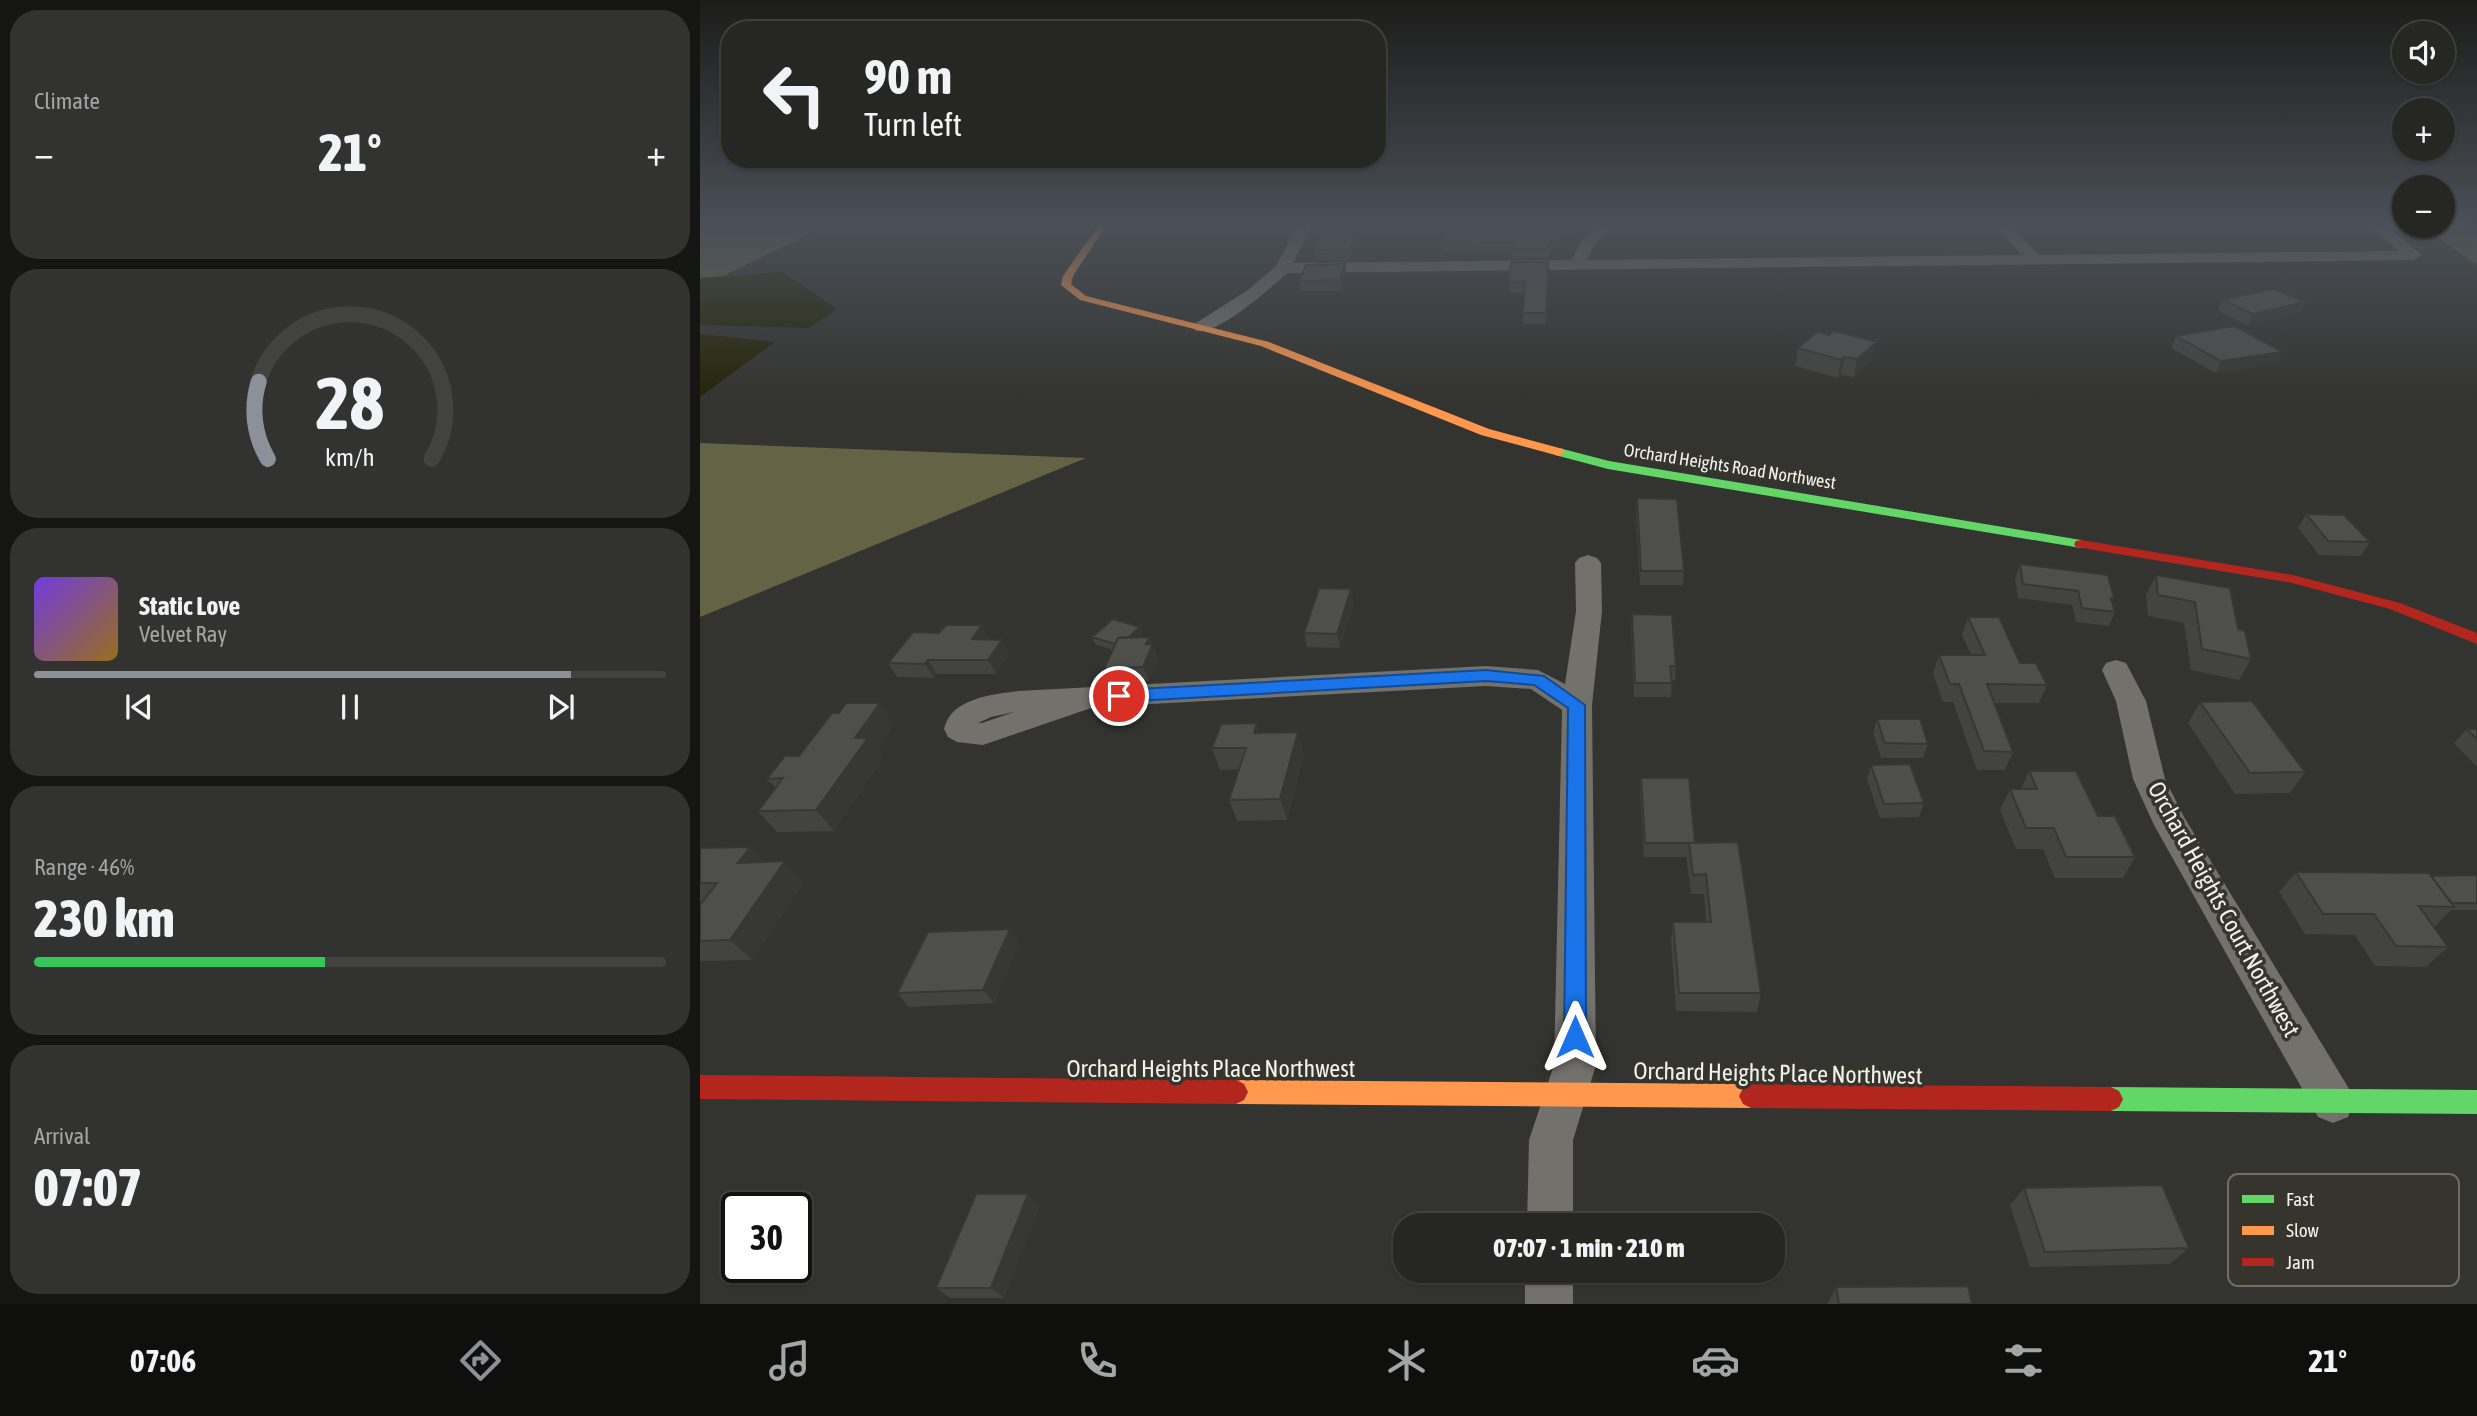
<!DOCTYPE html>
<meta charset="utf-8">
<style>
body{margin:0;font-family:"Asap Condensed",sans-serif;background:#323230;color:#f1f3f6;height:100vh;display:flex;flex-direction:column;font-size:26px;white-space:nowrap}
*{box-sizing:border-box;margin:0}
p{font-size:23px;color:#a4a5a6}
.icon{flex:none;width:38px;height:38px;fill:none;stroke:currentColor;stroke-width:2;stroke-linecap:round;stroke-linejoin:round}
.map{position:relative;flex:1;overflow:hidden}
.drawer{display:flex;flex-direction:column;gap:10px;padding:10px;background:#151513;width:700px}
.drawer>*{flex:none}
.banner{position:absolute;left:21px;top:21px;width:665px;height:147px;border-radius:28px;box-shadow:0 2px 5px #0004,0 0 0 2px #424341;background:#262623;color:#f1f3f6;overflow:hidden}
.tools{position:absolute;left:1692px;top:21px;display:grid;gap:14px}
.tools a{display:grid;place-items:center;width:63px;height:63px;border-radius:50%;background:#262623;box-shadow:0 2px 5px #0004,0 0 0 2px #424341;font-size:35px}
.speed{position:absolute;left:21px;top:1192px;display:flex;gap:14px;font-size:35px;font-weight:700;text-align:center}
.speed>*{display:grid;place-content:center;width:91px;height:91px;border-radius:50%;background:#262623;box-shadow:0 2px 5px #0004,0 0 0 2px #424341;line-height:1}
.speed .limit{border:4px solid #111;border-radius:10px;background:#fff;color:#111}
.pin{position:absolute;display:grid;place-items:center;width:60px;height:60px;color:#fff;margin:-30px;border:4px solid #fff;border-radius:50%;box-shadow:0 2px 7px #0007}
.me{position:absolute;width:77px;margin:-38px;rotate:0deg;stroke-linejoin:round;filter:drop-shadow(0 0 5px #0008)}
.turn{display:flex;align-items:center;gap:24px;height:147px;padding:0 28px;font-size:32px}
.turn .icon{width:91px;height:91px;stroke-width:2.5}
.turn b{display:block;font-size:49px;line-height:60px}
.big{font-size:52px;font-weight:800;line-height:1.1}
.drawer .widget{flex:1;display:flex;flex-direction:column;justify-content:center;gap:10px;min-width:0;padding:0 24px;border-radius:28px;background:#323230}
.drawer .dial{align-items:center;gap:0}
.dial svg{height:182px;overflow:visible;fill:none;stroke:#424341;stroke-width:7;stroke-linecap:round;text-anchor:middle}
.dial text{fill:#f1f3f6;stroke:none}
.song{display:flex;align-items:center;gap:21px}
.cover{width:84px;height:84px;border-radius:10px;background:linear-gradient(135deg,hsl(260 70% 55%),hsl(40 70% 35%))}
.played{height:7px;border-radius:4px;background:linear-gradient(90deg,#8c9099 85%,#424341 85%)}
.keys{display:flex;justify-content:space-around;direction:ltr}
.heat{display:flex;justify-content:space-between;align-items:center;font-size:38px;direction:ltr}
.charge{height:10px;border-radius:5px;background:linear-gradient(90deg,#34c759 46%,#424341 0)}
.trip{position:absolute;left:693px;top:1213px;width:392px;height:70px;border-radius:28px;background:#262623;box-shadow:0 2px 5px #0004,0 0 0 2px #424341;font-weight:800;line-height:70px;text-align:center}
.tab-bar{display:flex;height:112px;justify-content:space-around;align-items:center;background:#0f0f0e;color:#a4a5a6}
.tab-bar .icon{width:49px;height:49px}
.tab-bar .active{color:#8c9099}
.tab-bar b{font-size:32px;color:#f1f3f6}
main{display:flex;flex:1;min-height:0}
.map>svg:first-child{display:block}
.forest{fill:#646345}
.water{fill:#252305}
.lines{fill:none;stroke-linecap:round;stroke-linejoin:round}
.street{fill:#72716c;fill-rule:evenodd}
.fast{fill:#63d668;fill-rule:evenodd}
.slow{fill:#ff974d;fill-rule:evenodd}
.jam{fill:#b3261e;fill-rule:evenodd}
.wall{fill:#434340}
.shaded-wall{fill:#373734}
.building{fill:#4e4e4a;stroke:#373734;stroke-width:2}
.route{fill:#1a73e8;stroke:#114b97;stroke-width:2}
.labels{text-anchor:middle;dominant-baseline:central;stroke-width:7;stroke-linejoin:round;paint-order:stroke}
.far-street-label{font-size:18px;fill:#f2f2ed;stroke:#35342d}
.near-street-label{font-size:24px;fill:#f2f2ed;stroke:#35342d}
.key{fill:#35342d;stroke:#6e6d67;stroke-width:2}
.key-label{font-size:19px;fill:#f2f2ed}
</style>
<main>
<section class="drawer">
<div class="widget"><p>Climate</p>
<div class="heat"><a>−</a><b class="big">21°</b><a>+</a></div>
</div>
<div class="widget dial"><svg viewBox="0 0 100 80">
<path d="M14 69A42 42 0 1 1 86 69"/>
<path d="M14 69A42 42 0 0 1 10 35" stroke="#8c9099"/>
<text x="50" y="56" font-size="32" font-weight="700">28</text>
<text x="50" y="72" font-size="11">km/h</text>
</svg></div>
<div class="widget">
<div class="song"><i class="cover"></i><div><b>Static Love</b><p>Velvet Ray</p></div></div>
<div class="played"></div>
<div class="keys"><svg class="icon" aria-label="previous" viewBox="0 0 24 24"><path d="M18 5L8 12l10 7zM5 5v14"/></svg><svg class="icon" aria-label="pause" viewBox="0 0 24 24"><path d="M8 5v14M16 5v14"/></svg><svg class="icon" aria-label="next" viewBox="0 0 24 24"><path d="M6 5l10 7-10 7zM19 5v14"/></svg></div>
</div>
<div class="widget"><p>Range · 46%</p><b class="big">230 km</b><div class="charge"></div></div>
<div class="widget"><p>Arrival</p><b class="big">07:07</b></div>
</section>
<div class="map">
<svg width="1777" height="1304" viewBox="0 0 1777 1304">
<rect width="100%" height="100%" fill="#33332f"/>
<path class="forest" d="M0,223H132L0,287Z
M1743,223H1777V265L1722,226H1743Z
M0,443L386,458L0,617Z"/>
<path class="water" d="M83,272L137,309L109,328L0,325V278Z
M0,334L75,342L0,397Z"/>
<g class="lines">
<path class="street" d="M599,223H613L593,263L871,260L884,238L900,223H917L895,244L887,260L1322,255L1293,223H1308L1339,255L1699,251L1665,223H1681L1722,255L1714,260L587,273C571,288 517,336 496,331L493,327L496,323L548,290L576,266Z
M888,555L897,558L901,563L902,611L892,705L896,1065L873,1140V1225H827L829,1140L854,1065L862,710L831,689L786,686L394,707L283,745L257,742L248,737L244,729C251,698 291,695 318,691L786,666L838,670L865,684L876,611L875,563L879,558ZM314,712L282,723H278L291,717Z
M1416,660L1426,663L1446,701L1465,779L1484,817L1648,1087L1654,1102L1648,1117L1633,1123L1618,1117L1454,825L1433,779L1416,701L1402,670L1406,663Z
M825,1270H873V1304H825Z"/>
<path class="fast" d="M859,448L909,461L1381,540L1388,544L1381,548L908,469L855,455L853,452Z
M1411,1087L1777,1090V1114L1411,1111L1403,1107L1399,1099L1403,1091Z"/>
<path class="slow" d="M400,223H408L373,276L371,284L386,296L569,342L789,429L863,449L865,452L859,456L781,435L561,346L380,300L361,285L363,276Z
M536,1080L1051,1084L1059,1088L1063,1096L1059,1104L1051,1108L536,1104L528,1100L524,1092L528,1084Z"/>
<path class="jam" d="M1381,540L1593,575L1700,603L1777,633V644L1690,609L1592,583L1376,547L1374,544L1376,541Z
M0,1075L536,1080L544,1084L548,1092L544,1100L536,1104L0,1099Z
M1051,1084L1411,1087L1419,1091L1423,1099L1419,1107L1411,1111L1051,1108L1043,1104L1039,1096L1043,1088Z"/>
</g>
<path class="wall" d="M751,223H873L872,229L849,254V258H812V252H745L744,243Z
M946,223H984L976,231L946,227Z
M656,244L652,260H616L614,250Z
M848,273L846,324H823V313L824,292L810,293L809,282Z
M647,275L642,291H601L599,281Z
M1523,300L1599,314L1548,325L1518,311Z
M1476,336L1577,364L1516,373L1471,348Z
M1098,348L1173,359L1154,377L1141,375L1138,378L1095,366Z
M937,498L984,571L983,585H940L936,512Z
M1606,514L1670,542L1661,556L1619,555L1598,528Z
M1320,564L1414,598L1412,602L1415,612L1409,626L1376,622L1372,605L1318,598L1315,578Z
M1456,575L1538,629L1551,659L1539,680L1491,670L1484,623L1448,616L1446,595Z
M651,589L654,603L640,648L607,647L604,633Z
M932,614L976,666L975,680H972L971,697H934L931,628Z
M1268,617L1347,685L1339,703H1294L1313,752L1305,770H1277L1253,702H1243L1233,674L1239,655H1271L1262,635Z
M443,634L440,637H450L458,658L449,681L410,683L404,669L412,650L395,644L392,637Z
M290,639L289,640H302L309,654L296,674H237L234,678L197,677L188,663Z
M1500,702L1605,772L1590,793L1535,794L1488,723Z
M1177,719L1228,744L1223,758H1181L1173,733Z
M194,724L177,750L183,759L134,831L77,832L58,811L76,788L67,779L99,756Z
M1767,729H1777V767L1754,743Z
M560,732L604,753L587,820L537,821L529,800L539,769L520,770L512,748Z
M1171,765L1224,803L1219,817L1180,818L1167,779Z
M1329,771L1398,816L1435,857L1423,878H1355L1343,849H1316L1300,810L1310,789H1321Z
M941,778L995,843L1061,993L1057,1012L976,1011L971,941L973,922H1006L1004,894H991L987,863V857H944L940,792Z
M0,848L64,862L104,882L52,960L0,961Z
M1596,872L1777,877V910H1751L1734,927L1748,947L1726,967L1675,966L1655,935L1605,934L1579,892Z
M320,943L294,1003L209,1007L197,993Z
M1324,1188L1489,1248L1470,1264L1330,1267L1310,1205Z
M340,1205L304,1298H250L236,1288Z
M1136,1287L1272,1304H1128V1302Z"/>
<path class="shaded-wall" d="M864,223H873L872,229L849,254L848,245Z
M976,223H984L976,231Z
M655,234L656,244L652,260L650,249Z
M645,264L647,275L642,291L640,280Z
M1605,302L1599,314L1548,325L1553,314Z
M1177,342L1173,359L1154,377L1157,359Z
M1583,352L1577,364L1516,373L1521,361Z
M1144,357L1141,375L1138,378L1141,360Z
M651,589L654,603L640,648L637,634Z
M282,625L290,639L280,653L272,639Z
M440,627L443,634L422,653L419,646Z
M450,637L458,658L449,681L443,667L446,644Z
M302,640L309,654L296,674L288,660Z
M228,660L237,674L234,678L225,664Z
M180,703L194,724L177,750L183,759L134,831L116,810L155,738Z
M557,723L564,744L554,733Z
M598,732L604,753L587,820L580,799Z
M50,847L69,868L38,863Z
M85,861L104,882L52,960L30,940Z
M310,929L320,943L294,1003L283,990Z
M328,1194L340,1205L304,1298L291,1288Z"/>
<path class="building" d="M751,223H869L848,245V248L812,249V242L744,243Z
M621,234H655L650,249L614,250Z
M811,262H848L846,313H823L825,281L809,282Z
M645,264L640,280L599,281L606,265Z
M1573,289L1605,302L1553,314L1523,300Z
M1534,326L1583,352L1521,361L1476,336Z
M1134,331L1177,342L1157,359L1144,357L1141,360L1098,348L1117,332L1129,335Z
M937,498L977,499L984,571H941Z
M1606,514L1644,515L1670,542L1628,541Z
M1320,564L1408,575L1414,598H1411L1415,612L1382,608L1378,591L1323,584Z
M1456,575L1530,588L1538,629L1545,631L1551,659L1502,649L1495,602L1458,595Z
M619,588L651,589L637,634L604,633Z
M932,614L972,615L976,666H970L972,683H935Z
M1268,617H1299L1320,663H1336L1347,685L1287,684L1313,752L1284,751L1259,684H1250L1239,655H1285Z
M413,619L440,627L429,637L418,638L415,644L392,637Z
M246,625H282L272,639L302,640L288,660H228L225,664L188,663L213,632L239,633Z
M450,637L446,644H453L443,667L404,669L418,638Z
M1552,701L1605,772L1550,773L1500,702Z
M146,703H180L155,738H168L116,810L58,811L83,778L67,779L85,756H99L132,713H139Z
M1177,719H1220L1228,744L1185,743Z
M557,723L554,733L598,732L580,799L529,800L546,748H512L521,724Z
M1767,729H1777V739Z
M1210,764L1224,803L1184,804L1171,765Z
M1329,771H1376L1398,816H1415L1435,857H1366L1354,828H1326L1310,789H1337Z
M941,778H989L995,843H945Z
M1038,842L1061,993H979L973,922H1011L1006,874L993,875L989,843Z
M50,847L38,863L85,861L30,940L0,941V905L17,883H0V848Z
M1596,872L1729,873L1754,907L1719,906L1748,947L1696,946L1674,914H1623Z
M1776,875L1777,877V903H1752L1731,876Z
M310,929L283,990L197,993L228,932Z
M1462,1185L1489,1248L1345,1252L1324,1188Z
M276,1194H328L291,1288H236Z
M1268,1286L1272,1304H1139L1136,1287Z"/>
<linearGradient id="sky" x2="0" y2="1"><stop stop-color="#1c1c1a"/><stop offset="0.55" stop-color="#4a5058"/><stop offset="1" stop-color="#4a5058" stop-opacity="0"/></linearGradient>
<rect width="1777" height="406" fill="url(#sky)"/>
<path class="route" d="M786,670L844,676L885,705L886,1037L883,1045L875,1048L867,1045L864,1037L868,708L834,685L786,681L419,702L410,696L419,690Z"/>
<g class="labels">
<g class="far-street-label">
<text transform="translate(1030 466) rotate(9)">Orchard Heights Road Northwest</text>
</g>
<g class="near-street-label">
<text transform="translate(1524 909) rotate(61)">Orchard Heights Court Northwest</text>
<text x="511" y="1068">Orchard Heights Place Northwest</text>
<text transform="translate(1078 1073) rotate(1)">Orchard Heights Place Northwest</text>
</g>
</g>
<rect x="1528" y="1174" width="231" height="112" rx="10" class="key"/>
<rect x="1542" y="1195" width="32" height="8" fill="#63d668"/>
<rect x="1542" y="1226" width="32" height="9" fill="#ff974d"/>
<rect x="1542" y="1258" width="32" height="8" fill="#b3261e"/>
<g class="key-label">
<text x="1586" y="1206">Fast</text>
<text x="1586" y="1237">Slow</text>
<text x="1586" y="1269">Jam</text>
</g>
</svg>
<div class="tools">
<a><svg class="icon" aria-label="sound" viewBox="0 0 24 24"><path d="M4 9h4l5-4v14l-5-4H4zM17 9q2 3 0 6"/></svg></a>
<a>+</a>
<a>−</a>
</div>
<div class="speed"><div class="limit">30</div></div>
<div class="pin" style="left:419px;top:696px;background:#d93025"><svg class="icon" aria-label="arrive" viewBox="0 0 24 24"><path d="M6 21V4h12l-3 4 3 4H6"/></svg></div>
<svg class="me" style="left:875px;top:1037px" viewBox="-20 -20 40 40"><path d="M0-17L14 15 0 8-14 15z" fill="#1a73e8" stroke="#fff" stroke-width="4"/></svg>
<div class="trip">07:07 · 1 min · 210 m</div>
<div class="banner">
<div class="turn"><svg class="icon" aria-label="left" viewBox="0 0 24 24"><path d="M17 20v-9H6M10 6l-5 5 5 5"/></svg><div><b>90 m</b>Turn left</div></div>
</div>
</div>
</main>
<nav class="tab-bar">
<b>07:06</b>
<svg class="icon active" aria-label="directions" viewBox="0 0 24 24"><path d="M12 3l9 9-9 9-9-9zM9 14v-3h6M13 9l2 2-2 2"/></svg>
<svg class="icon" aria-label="music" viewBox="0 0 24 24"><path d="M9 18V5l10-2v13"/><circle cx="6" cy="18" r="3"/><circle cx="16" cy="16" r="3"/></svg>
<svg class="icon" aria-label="phone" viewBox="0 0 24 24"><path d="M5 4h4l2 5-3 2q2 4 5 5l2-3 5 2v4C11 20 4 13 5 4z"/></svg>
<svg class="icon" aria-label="climate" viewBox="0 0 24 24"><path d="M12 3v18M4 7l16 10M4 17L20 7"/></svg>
<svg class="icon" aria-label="car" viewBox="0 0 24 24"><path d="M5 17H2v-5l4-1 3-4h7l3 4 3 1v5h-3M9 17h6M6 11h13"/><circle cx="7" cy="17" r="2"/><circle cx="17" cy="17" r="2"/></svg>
<svg class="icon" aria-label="filters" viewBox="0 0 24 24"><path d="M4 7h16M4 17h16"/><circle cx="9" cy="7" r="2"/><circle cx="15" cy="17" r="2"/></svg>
<b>21°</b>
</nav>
